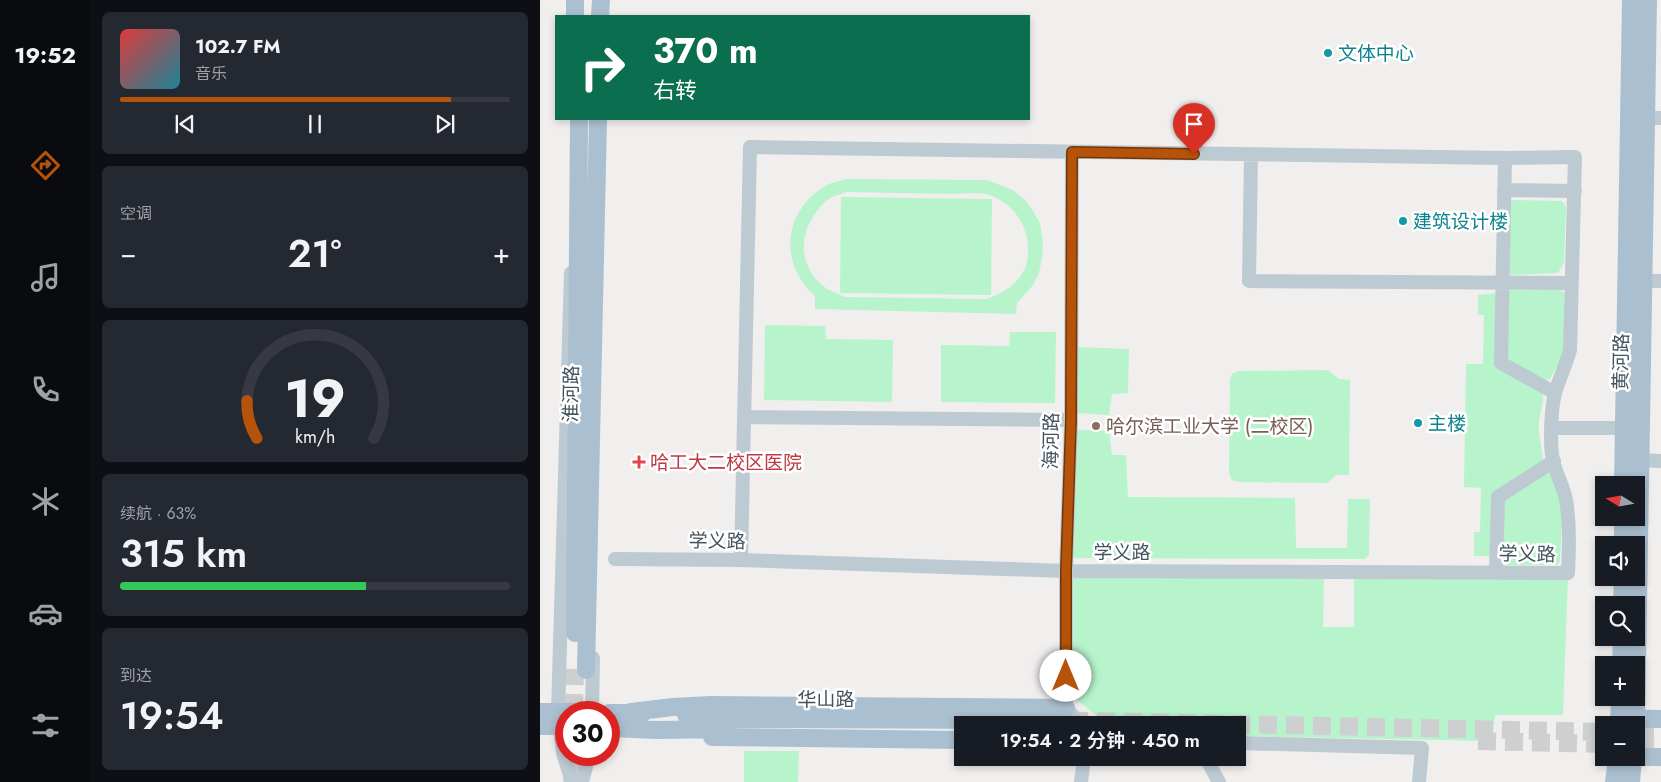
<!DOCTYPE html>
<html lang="zh">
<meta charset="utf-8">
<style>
body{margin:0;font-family:Jost,"Noto Sans SC",sans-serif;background:#242831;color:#f1f3f6;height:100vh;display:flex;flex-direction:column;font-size:19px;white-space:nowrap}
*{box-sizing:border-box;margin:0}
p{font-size:16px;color:#9ea1a6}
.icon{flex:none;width:28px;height:28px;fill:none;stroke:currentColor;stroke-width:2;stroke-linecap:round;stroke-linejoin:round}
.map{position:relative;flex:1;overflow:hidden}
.panel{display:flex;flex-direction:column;gap:12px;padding:12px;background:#0d0f14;width:450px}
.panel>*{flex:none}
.hud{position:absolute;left:15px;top:15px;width:475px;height:105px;border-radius:0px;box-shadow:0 2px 8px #0003;background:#0b6e4f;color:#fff;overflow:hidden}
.needle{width:32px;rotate:281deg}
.controls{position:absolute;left:1055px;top:476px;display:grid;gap:10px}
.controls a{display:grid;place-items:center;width:50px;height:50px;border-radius:0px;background:#171b24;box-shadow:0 2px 8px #0003;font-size:25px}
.speed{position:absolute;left:15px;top:701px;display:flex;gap:10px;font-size:25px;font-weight:700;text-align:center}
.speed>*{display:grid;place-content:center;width:65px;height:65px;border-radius:50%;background:#171b24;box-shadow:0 2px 8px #0003;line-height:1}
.speed .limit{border:8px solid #d22;background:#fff;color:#111}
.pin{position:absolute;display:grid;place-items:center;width:42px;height:42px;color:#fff;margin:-51px -21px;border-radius:50% 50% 50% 0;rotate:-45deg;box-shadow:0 0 5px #0007}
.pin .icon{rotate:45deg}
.me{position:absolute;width:55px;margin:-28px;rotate:0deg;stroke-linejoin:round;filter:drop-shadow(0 0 4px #0008)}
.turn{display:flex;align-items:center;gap:18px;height:105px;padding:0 15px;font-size:22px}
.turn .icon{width:65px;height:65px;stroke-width:2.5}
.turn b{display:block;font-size:35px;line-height:42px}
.big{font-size:38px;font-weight:600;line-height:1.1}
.panel .card{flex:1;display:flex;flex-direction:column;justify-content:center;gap:8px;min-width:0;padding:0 18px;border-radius:8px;background:#242831}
.panel .dial{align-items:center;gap:0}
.dial svg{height:130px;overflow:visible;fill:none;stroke:#363941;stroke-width:7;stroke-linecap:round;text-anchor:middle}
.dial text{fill:#f1f3f6;stroke:none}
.song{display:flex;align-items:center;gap:15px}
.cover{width:60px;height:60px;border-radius:8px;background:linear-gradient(135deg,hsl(0 70% 55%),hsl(190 70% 35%))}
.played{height:5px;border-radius:2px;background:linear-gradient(90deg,#b45309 85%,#363941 85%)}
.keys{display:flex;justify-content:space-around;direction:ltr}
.heat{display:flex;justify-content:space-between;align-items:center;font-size:28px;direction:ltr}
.charge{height:8px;border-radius:4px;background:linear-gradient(90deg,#34c759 63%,#363941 0)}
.trip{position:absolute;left:414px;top:716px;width:292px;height:50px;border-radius:0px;background:#171b24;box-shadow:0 2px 8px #0003;font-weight:600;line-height:50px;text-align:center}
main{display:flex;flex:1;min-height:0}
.menu{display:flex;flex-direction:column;width:90px;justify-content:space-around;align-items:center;background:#090b0e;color:#9ea1a6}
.menu .icon{width:35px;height:35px}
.menu .active{color:#b45309}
.menu b{font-size:22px;color:#f1f3f6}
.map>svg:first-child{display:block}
.green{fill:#b7f4cc;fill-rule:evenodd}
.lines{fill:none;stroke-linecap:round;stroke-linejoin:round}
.major-tunnel{stroke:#cecfd1;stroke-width:18;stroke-dasharray:18 9;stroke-linecap:butt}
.minor{stroke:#bdcad2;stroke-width:14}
.major{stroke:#aabfd0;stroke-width:18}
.route-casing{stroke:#753606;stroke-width:12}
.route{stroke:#b45309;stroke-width:9}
.culture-dot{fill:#0f9aa8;stroke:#fff;stroke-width:2}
.education-dot{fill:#8d6e63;stroke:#fff;stroke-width:2}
.health-dot{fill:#e0444e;stroke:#fff;stroke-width:2}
.labels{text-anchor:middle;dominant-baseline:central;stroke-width:5;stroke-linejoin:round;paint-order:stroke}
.culture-label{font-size:19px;fill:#0d838f;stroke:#fff;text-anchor:start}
.street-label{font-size:19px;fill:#44535e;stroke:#fff}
.education-label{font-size:19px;fill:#785e54;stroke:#fff;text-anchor:start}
.health-label{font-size:19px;fill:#be3a42;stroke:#fff;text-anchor:start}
</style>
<main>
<nav class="menu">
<b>19:52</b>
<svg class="icon active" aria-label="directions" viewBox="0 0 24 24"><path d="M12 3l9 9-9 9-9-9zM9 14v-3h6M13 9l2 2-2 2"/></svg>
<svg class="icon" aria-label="music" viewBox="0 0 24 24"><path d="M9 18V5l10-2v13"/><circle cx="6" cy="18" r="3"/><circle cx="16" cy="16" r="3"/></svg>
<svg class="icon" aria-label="phone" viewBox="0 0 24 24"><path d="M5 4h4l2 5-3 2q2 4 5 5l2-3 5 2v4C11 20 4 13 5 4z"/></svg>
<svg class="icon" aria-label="climate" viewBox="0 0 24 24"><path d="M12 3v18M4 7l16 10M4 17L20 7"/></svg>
<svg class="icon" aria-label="car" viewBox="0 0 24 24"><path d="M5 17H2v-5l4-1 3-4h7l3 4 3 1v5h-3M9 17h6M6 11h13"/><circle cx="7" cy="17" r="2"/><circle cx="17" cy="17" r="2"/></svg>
<svg class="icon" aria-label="filters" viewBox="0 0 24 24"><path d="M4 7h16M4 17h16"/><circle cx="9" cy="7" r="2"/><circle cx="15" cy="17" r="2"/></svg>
</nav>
<section class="panel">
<div class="card">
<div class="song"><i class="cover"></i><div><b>102.7 FM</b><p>音乐</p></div></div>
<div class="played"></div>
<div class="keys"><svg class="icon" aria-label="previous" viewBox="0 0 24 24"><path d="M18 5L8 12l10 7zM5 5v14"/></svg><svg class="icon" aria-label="pause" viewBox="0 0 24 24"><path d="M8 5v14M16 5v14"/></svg><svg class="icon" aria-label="next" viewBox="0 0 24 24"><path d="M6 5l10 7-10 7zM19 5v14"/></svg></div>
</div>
<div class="card"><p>空调</p>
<div class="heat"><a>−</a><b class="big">21°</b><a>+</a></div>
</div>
<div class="card dial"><svg viewBox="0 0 100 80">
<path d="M14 69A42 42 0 1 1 86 69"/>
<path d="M14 69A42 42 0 0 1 8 46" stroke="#b45309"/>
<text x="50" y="56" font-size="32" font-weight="700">19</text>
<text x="50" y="72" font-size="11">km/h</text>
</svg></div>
<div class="card"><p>续航 · 63%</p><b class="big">315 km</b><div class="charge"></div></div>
<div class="card"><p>到达</p><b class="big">19:54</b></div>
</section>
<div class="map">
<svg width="1121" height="782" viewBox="0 0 1121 782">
<rect width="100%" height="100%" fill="#f1eeee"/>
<path class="green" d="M306,179L447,180L473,190L485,200L493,211L500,223L503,242L502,258L499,273L493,285L477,303L476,314L275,309V296C238,263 243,210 287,185C293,182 300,181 306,179ZM307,192C342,193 376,193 411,194C422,194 438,192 449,195C475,204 490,228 488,254C487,279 467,291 447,299L305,297C300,294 292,292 287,289C262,271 257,242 273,217C278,209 284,201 292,197C297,195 302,194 307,192Z
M301,197L452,199L451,295L300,293Z
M972,200L1022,201L1026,207L1024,263L1018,273L971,275L967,272L969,206Z
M970,290H1019L1024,292V349L1020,361L1010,379L1004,381L968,360L967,294Z
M957,293V367L1003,392C1004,403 1000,412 999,423C998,436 1002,447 1003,459L999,465L955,493L954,556H934V532H940L941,488L924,487L926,364H943L944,315H938V295Z
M225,325L285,326L286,339L353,340L352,402L224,400Z
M470,332H516L515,403L401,402V345L469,346Z
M535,347L589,349L588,393L572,394L569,415L534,413Z
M788,370L799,379L810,380L809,475H796L787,483L699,482L692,480L689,473L690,379L692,374L698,371Z
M533,430L569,431L572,455H586L588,497L755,498L756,548H807L808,499H830L829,554L825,559L532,558Z
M1002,472L1010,473C1025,495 1021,535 1020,561L1017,565H968L963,563L964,505L965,497Z
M532,573L784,577L783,627H814V578L1028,573L1023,715H955L952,741L698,736V725H568L530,694Z
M204,751H259L258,782H204Z"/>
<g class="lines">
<path class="major-tunnel" d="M34,712L35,669
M503,720L1064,732
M1096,733H1121
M938,741L1064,744
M1096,745L1121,746
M32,782L33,755"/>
<path class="minor" d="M1106,118H1121
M532,152L531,420L526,571V708L541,725
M711,154L709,281L1032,283
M964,190L1035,191
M31,273L18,712L23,753L32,782
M1103,281H1121
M204,417L531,420
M1012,428H1083
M1101,460L1121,461
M75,559L201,560L526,571L1028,573C1029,549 1030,524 1026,500C1023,484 1014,471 1012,455C1010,439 1011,409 1015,393C1019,379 1026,365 1030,350L1035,157L965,158
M201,560L210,147L965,158L961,363L1015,393
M956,572L958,497L1014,461
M52,712L53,658
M698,743L882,748L879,782
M666,758L679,782
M42,782L49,755
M541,782L544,758"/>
<path class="major" d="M35,16V0
M60,16L61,0
M1083,485L1091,0
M1083,545V518
M1082,605L1083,578
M35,633L39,119
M1081,665L1082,638
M46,670L58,119
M0,712H44
M91,712L133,707L171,705L526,708
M69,713H103
M146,715L191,719L498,720
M1080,718L1121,719
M1079,725L1080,698
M1096,725L1108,0
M0,726H26
M69,728L117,730L186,729
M172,737L422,740
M1096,757H1121
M1074,782L1077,758
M1091,782L1093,758"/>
</g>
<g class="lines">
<g class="route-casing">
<path id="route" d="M526,676V571L531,420L532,152L654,154"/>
</g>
<use href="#route" class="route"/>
</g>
<g class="culture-dot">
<circle cx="788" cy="53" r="5"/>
<circle cx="863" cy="221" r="5"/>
<circle cx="878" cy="423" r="5"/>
</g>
<circle class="education-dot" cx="556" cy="426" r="5"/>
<path class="health-dot" d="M96.5 454.5h5v5h5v5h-5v5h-5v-5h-5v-5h5z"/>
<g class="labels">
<g class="culture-label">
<text x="798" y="53">文体中心</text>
<text x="873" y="221">建筑设计楼</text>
<text x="888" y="423">主楼</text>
</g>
<g class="street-label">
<text transform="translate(1081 362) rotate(-89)">黄河路</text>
<text transform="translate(31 394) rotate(-89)">淮河路</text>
<text transform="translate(511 441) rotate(-89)">海河路</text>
<text transform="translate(177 541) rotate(1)">学义路</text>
<text x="582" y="552">学义路</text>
<text transform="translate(987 554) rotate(1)">学义路</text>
<text x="286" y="699">华山路</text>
</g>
<g class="education-label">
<text x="566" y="426">哈尔滨工业大学 (二校区)</text>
</g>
<g class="health-label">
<text x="110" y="462">哈工大二校区医院</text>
</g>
</g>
</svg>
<div class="controls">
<a><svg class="needle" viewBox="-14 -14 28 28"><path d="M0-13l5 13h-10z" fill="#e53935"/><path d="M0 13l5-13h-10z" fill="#9ea1a6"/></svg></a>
<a><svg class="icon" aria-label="sound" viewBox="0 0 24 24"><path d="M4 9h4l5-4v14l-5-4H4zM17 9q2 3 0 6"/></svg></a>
<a><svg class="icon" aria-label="search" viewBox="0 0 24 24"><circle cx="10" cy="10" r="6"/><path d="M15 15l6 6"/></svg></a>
<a>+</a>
<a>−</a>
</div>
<div class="speed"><div class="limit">30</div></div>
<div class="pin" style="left:654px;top:154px;background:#d93025"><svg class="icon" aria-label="arrive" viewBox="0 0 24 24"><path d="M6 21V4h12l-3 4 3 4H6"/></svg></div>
<svg class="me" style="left:526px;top:676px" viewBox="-20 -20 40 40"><circle r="19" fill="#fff"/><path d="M0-13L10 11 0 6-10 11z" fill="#b45309"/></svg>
<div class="trip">19:54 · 2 分钟 · 450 m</div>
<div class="hud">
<div class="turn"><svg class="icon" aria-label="right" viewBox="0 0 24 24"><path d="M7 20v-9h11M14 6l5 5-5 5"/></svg><div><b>370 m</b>右转</div></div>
</div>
</div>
</main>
